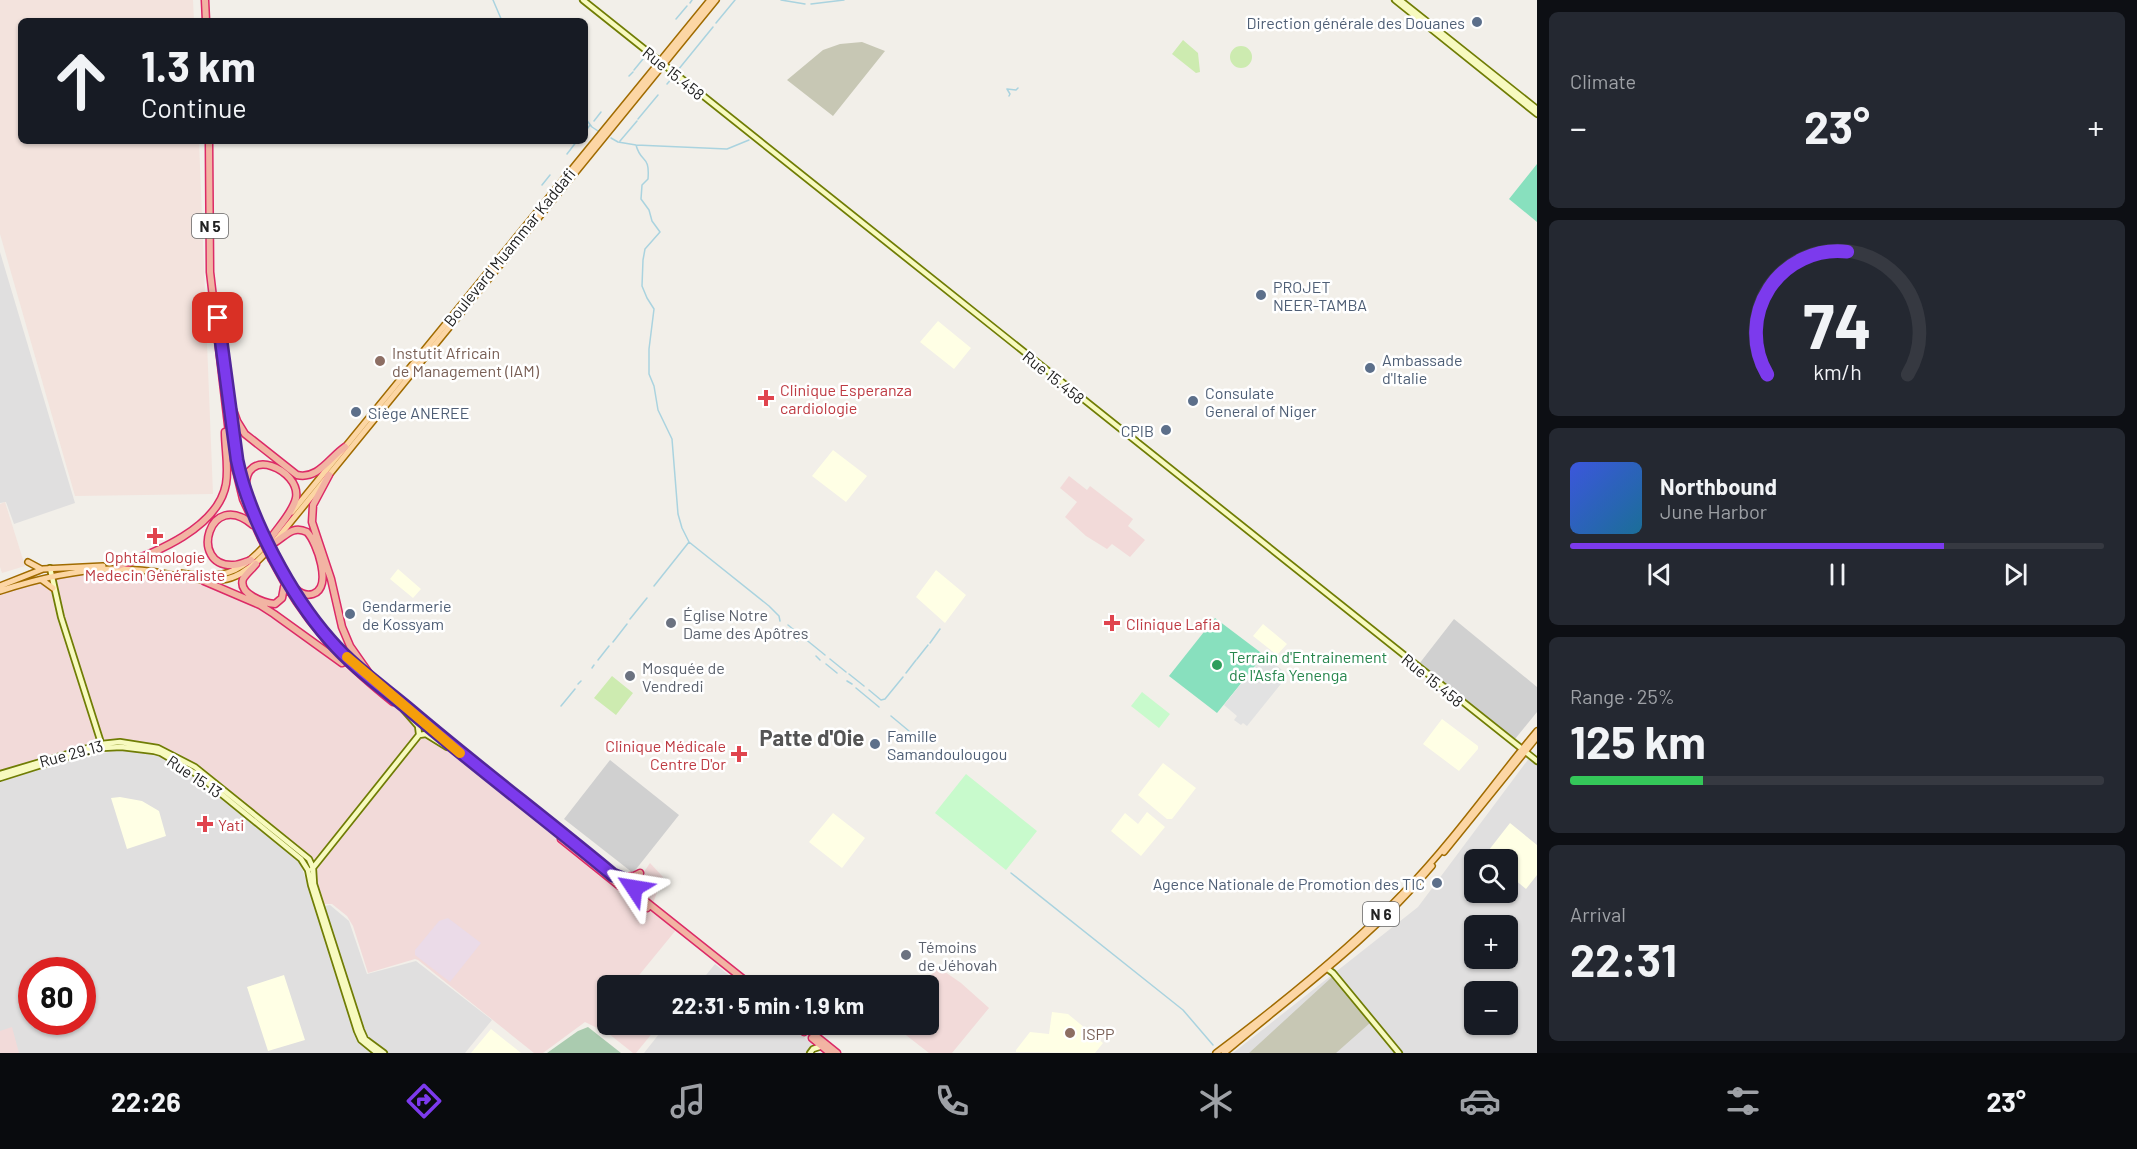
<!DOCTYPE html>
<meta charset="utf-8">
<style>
body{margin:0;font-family:Barlow,sans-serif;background:#242831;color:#f1f3f6;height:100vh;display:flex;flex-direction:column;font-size:22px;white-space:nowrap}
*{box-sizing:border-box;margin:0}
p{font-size:20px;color:#9ea1a6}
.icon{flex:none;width:33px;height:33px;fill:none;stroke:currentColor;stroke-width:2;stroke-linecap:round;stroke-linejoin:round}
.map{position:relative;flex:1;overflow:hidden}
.side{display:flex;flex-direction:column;gap:12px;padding:12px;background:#0d0f14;width:600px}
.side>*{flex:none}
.hud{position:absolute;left:18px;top:18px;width:570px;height:126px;border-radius:9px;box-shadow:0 2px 4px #0004;background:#171b24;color:#f1f3f6;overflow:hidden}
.tools{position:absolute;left:1464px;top:849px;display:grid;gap:12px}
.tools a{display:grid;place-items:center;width:54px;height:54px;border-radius:9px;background:#171b24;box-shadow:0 2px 4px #0004;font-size:30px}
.speed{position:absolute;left:18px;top:957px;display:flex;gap:12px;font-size:30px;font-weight:700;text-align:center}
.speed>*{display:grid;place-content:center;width:78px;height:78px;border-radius:50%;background:#171b24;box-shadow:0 2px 4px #0004;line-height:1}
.speed .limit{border:9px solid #d22;background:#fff;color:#111}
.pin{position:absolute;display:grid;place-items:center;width:51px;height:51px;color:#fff;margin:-26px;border-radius:12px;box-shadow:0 3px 9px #0006}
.me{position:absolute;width:66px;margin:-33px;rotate:303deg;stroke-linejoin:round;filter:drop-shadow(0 0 4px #0008)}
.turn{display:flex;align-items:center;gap:21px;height:126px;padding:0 24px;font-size:27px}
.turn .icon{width:78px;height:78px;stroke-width:2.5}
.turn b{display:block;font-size:42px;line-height:51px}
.big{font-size:45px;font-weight:700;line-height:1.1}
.side .card{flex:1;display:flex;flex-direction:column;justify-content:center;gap:9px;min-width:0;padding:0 21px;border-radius:9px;background:#242831}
.side .dial{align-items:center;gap:0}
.dial svg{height:156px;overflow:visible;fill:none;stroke:#363941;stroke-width:7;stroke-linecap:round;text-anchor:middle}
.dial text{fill:#f1f3f6;stroke:none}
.song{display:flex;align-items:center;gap:18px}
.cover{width:72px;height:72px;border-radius:9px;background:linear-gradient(135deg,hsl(230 70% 55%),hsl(200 70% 35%))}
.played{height:6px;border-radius:3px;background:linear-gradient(90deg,#7c3aed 70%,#363941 70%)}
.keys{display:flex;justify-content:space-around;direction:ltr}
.heat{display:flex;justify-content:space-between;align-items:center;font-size:33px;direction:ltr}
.charge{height:9px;border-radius:4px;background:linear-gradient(90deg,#34c759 25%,#363941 0)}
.trip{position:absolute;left:597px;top:975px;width:342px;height:60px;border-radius:9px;background:#171b24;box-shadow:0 2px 4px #0004;font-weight:700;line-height:60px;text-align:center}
.menu{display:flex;height:96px;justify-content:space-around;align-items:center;background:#090b0e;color:#9ea1a6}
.menu .icon{width:42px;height:42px}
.menu .on{color:#7c3aed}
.menu b{font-size:27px;color:#f1f3f6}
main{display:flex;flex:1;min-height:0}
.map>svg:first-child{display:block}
.residential{fill:#e0dfdf;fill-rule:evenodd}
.commercial{fill:#f2dad9}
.industrial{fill:#ebdbe8}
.education{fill:#ffffe5}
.religious{fill:#d0d0d0}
.military{fill:#f3e3dd}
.construction{fill:#c7c7b4}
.grass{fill:#cdebb0}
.cemetery{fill:#aacbaf}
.park{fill:#c8facc}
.pitch{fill:#88e0be}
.parking{fill:#e2e2e2}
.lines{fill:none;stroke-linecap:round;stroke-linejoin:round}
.stream{stroke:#aad3df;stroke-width:1.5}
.secondary-casing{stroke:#707d05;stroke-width:8}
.primary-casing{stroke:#a06b00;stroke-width:8}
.trunk-casing{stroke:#dc2a67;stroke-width:9}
.secondary{stroke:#f7fabf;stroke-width:4.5}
.primary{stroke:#fcd6a4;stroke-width:5}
.trunk{stroke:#f2b4a3;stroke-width:6}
.trunk-bridge-casing{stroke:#dc2a67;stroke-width:9;stroke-linecap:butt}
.trunk-bridge{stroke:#f2b4a3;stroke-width:6}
.route-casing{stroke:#51269a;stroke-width:15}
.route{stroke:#7c3aed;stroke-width:10}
.slow{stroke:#f59e0b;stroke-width:10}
.service-dot{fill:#5c6f8a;stroke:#fff;stroke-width:2}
.education-dot{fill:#8d6e63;stroke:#fff;stroke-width:2}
.health-dot{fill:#e0444e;stroke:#fff;stroke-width:2}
.worship-dot{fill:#6b7280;stroke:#fff;stroke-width:2}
.leisure-dot{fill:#2e9e5b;stroke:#fff;stroke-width:2}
.labels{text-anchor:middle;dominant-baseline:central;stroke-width:5;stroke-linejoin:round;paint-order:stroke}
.shield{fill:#fff;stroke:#646464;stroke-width:1.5}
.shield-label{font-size:15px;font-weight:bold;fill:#222}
.service-label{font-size:16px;fill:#4e5e75;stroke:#fff;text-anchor:start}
.street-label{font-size:16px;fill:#222;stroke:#fff}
.education-label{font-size:16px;fill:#785e54;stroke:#fff;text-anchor:start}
.health-label{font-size:16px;fill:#be3a42;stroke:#fff;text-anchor:start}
.worship-label{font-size:16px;fill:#5b616d;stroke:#fff;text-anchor:start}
.leisure-label{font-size:16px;fill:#27864d;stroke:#fff;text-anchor:start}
.district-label{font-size:22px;font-weight:bold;fill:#555;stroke:#fff}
</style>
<main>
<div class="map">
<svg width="1537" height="1053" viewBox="0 0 1537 1053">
<rect width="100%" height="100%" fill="#f2efe9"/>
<path class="residential" d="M0,252L75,503L14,524L6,502L0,503Z
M120,750L161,755L196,776L298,858L301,865L357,1039L374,1053H0V782L73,759ZM32,970H82V1022H32Z
M1530,757L1537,763V1053H1233L1418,907ZM1474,860H1508V892H1474ZM1474,926H1508V958H1474ZM1474,992H1508V1024H1474Z
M330,905L349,921L367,974L416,961L492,1020L465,1053H388L365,1035L324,906Z
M715,964L741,985H698Z
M667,1024L789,1025L812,1044L805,1053H644Z"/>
<path class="commercial" d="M1069,476L1087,490L1090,486L1133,519L1128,526L1145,540L1130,557L1112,544L1107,549L1086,536L1065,517L1077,502L1060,488Z
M128,569L204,581L260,605L372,685L676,930L631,985L608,986L607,1015L597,1028L585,1022L543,1053H534L418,960L415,959L368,973L353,926L347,916L332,904H320L309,859L195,767L162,750L120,742L0,774V591L66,573Z
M650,863L663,877L653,903L641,893L639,887L640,878Z
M938,967L961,983L989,1008L952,1053H929L893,1025L928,1024V986L922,985Z
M609,1024H659V1025L636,1053H633L604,1030Z
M12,1027L19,1053H0V1031Z"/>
<path class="industrial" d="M448,918L481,943L450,982L415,955V950L439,921Z"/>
<path class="education" d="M938,321L971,348L954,369L920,342Z
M833,450L867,476L846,502L812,476Z
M398,569L421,589L413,598L390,579Z
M936,570L966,595L945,623L916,597Z
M1263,624L1287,644L1277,655L1253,636Z
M1442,719L1478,746V749L1459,771L1423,744Z
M1163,763L1196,788L1172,819H1167L1138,795Z
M120,797L142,801L159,811L166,836L127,849L111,798Z
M1147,812L1165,827L1141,856L1111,831L1125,813L1138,824Z
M833,813L865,838L842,868L809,842Z
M1510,823L1537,845V875L1526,889L1508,874V860L1490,859L1485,855Z
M284,975L305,1040L268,1051L247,987Z
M1052,1012L1068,1014L1103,1043L1095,1053L1016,1052V1050L1030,1032L1049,1034Z
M491,1029L521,1053H471Z"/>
<path class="religious" d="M1454,619L1537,687V712L1515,739L1419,664Z
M610,760L679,815L633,873L564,819Z"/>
<path class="military" d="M0,0H193L194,21H21V141H199L213,494L75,496L0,234Z
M5,502L25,566L2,573L0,567V504Z"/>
<path class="construction" d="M862,42L885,51L833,116L787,80L823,50L840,44Z
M1332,977L1370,1023L1336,1053H1249Z"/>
<path class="grass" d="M1183,40L1198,53L1200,72L1196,73L1172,54Z
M1230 57a11 11 0 1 1 22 0a11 11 0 1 1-22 0Z
M612,676L633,693L616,715L594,698Z"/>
<path class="cemetery" d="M588,1027L621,1053H547L578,1031Z"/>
<path class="park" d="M1142,692L1170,714L1159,728L1131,706Z
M966,774L1037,831L1006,870L935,813Z"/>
<path class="pitch" d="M1537,164V222L1509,199Z
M1215,618L1264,655L1217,713L1169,676Z"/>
<path class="parking" d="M1264,655L1288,675L1247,726L1243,723L1241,725L1234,720L1237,716L1224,705Z"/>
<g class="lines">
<path class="stream" d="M493,0L502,21
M781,0L805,4
M690,3L692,0
M811,4L844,0
M676,19L687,6
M716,23L735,0
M634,70L643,59
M678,70L713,27
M629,76L633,72
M667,84L674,76
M1009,96L1010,94L1007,89L1016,90L1018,88
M585,118L592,127L598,131
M638,119L658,95
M594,121L601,112
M585,132L590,125
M611,138L618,142L636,145L727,149L749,140
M620,141L637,121
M636,145C641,164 650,154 648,179L642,185L641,199L649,210L652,221L660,232L645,249L643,260L642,286L647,298L654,309L649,349V374L654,386L658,410L672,439L678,514L682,528L689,542L769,606L779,616L780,621
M567,154L577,141
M542,185L550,175
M654,586L689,542
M630,619L647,598
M788,625L825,655
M784,631L797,641
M613,642L627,624
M930,643L940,629
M816,656L820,660
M830,659L846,672
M917,659L928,645
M598,660L609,646
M826,664L837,673
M592,668L594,665
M906,673L916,660
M849,674L864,686
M847,681L852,684
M578,684L581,681
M856,688L879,707
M869,690L881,700L885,699L903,677
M561,706L575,689
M891,716L909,731
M1011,873L1183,1010L1213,1045"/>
<g class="secondary-casing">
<path id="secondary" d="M583,0L1537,761
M1395,0L1537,114
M1400,0L1537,109
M50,568L61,617L102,746
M404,710L418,726L419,734
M419,735L426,734L447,747
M0,774L101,744L120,742L158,748L195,767L309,859L313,868L314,884L361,1030L365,1039L384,1053
M0,778L73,755L103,748L121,747L154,751L161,753L198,775L301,859L308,870L311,885L357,1031L361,1040L377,1053
M312,869L419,735
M1325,967L1333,973L1399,1053
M810,1053L813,1049L822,1046"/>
</g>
<g class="primary-casing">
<path id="primary" d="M292,512L710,0
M276,540L716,0
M28,562L41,569
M180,573C221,580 240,574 267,543
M42,580L53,588
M0,586L43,569L103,566
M0,591C37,579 73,570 112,569C131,569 149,570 167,574C217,583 234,589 270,548
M1444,852L1537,737
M1216,1053C1280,1005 1351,948 1406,890C1454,840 1493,784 1537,731
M1224,1053C1295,993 1372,938 1432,866"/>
</g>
<g class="trunk-casing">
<path id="trunk" d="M205,0L206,21
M209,141L210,272L231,450L243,499L261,538
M216,298L220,304L226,307
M218,318L224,310
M228,388L230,411
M232,407L237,421L245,434L297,475C318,480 330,457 345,447
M231,421L242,484L264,535
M329,475L313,505L312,522L331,579L342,627L350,646L371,676
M246,489C243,444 301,470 296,498C293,512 279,526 271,538
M274,543C286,536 292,525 307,532C317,542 333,588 313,594C306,596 301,594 296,589
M275,556L287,579L306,609L343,654L468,759L587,854L617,877L632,883L644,900L752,986
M251,560C245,562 239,565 233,565C188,567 209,487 253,525
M272,560C304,622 339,659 393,702
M256,564C252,569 246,574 243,579C238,594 264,603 275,604L282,598L284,587
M118,566C155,553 218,528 226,484C229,467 225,449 225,432
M204,581L260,605L274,614L342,663
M561,839L647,908
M623,877L634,876L640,873
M795,1024L804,1032
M801,1024L837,1053
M812,1038L830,1053"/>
</g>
<use href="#secondary" class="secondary"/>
<use href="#primary" class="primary"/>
<use href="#trunk" class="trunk"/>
<g class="trunk-bridge-casing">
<path id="trunk-bridge" d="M264,535L275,556
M261,538L272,560"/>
</g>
<use href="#trunk-bridge" class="trunk-bridge"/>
</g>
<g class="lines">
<g class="route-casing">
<path id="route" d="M218,318L237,460C249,518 291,596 330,640C354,668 385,689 412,712C478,768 547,820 613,875L633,883L634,888"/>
</g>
<use href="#route" class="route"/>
<path class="slow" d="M347,657L460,753"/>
</g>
<g class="service-dot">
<circle cx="1477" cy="22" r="6"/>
<circle cx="1261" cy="295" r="6"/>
<circle cx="1370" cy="368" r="6"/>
<circle cx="1193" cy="401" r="6"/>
<circle cx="356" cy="412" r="6"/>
<circle cx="1166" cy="430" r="6"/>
<circle cx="350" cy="614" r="6"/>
<circle cx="875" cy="744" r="6"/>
<circle cx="1437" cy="883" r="6"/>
</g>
<g class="education-dot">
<circle cx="380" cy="361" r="6"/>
<circle cx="1070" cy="1033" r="6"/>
</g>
<g class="health-dot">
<path d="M763 389h6v6h6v6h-6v6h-6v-6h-6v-6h6z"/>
<path d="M152 527h6v6h6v6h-6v6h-6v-6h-6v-6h6z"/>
<path d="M1109 614h6v6h6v6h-6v6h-6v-6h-6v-6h6z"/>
<path d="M736 745h6v6h6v6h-6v6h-6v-6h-6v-6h6z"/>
<path d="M202 815h6v6h6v6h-6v6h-6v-6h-6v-6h6z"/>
</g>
<g class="worship-dot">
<circle cx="671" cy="623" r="6"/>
<circle cx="630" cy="676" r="6"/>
<circle cx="906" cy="955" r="6"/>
</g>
<circle class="leisure-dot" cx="1217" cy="665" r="6"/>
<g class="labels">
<g class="shield">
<rect x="192" y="214" width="36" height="24" rx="4.5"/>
<rect x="1363" y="902" width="36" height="24" rx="4.5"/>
</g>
<g class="shield-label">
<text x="210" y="226">N 5</text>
<text x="1381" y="914">N 6</text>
</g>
<g class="service-label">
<text x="1465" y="22" text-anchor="end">Direction générale des Douanes</text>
<text x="1273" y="286">PROJET<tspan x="1273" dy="18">NEER-TAMBA</tspan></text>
<text x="1382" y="359">Ambassade<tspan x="1382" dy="18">d'Italie</tspan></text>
<text x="1205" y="392">Consulate<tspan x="1205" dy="18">General of Niger</tspan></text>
<text x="368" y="412">Siège ANEREE</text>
<text x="1154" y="430" text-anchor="end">CPIB</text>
<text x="362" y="605">Gendarmerie<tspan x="362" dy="18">de Kossyam</tspan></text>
<text x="887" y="735">Famille<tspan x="887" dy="18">Samandoulougou</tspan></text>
<text x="1425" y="883" text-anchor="end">Agence Nationale de Promotion des TIC</text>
</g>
<g class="street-label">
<text transform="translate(674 73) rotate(39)">Rue 15.458</text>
<text transform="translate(509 247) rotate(-51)">Boulevard Muammar Kaddafi</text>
<text transform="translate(1054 377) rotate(39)">Rue 15.458</text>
<text transform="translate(1433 680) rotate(39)">Rue 15.458</text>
<text transform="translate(71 753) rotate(-15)">Rue 29.13</text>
<text transform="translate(195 776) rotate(34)">Rue 15.13</text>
</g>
<g class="education-label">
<text x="392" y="352">Instutit Africain<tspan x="392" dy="18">de Management (IAM)</tspan></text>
<text x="1082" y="1033">ISPP</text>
</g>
<g class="health-label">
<text x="780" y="389">Clinique Esperanza<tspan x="780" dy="18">cardiologie</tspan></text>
<text x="155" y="556" text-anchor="middle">Ophtalmologie<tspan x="155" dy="18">Medecin Généraliste</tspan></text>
<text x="1126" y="623">Clinique Lafia</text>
<text x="726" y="745" text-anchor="end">Clinique Médicale<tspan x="726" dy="18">Centre D'or</tspan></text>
<text x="218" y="824">Yati</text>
</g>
<g class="worship-label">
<text x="683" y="614">Église Notre<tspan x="683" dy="18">Dame des Apôtres</tspan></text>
<text x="642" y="667">Mosquée de<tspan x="642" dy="18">Vendredi</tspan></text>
<text x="918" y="946">Témoins<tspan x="918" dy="18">de Jéhovah</tspan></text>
</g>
<g class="leisure-label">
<text x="1229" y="656">Terrain d'Entrainement<tspan x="1229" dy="18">de l'Asfa Yenenga</tspan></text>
</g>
<g class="district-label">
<text x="812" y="737">Patte d'Oie</text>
</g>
</g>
</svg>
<div class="tools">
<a><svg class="icon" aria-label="search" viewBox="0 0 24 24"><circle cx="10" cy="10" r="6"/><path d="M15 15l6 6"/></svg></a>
<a>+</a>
<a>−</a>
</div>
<div class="speed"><div class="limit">80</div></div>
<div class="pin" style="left:218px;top:318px;background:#d93025"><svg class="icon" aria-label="arrive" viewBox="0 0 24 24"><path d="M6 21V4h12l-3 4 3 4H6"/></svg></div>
<svg class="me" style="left:634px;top:888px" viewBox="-20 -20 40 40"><path d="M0-17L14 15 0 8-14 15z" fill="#7c3aed" stroke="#fff" stroke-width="4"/></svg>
<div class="trip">22:31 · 5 min · 1.9 km</div>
<div class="hud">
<div class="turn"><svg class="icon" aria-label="ahead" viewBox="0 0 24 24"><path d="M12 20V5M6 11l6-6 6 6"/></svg><div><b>1.3 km</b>Continue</div></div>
</div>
</div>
<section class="side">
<div class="card"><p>Climate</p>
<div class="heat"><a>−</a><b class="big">23°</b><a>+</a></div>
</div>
<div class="card dial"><svg viewBox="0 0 100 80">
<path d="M14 69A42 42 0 1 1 86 69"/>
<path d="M14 69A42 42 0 0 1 55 6" stroke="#7c3aed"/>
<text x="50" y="56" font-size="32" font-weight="700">74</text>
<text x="50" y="72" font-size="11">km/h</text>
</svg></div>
<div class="card">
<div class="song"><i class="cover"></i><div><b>Northbound</b><p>June Harbor</p></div></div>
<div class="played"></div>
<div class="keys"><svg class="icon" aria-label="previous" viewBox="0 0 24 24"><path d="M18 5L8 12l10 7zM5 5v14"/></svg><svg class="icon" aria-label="pause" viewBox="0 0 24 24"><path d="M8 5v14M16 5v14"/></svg><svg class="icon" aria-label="next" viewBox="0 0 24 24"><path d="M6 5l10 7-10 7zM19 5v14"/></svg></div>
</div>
<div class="card"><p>Range · 25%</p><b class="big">125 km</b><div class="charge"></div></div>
<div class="card"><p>Arrival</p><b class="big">22:31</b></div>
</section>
</main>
<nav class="menu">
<b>22:26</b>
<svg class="icon on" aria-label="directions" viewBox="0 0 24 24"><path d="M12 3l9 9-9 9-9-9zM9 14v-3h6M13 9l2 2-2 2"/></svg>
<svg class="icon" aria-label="music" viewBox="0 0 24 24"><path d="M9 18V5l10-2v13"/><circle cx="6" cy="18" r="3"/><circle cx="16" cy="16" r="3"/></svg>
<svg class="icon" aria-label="phone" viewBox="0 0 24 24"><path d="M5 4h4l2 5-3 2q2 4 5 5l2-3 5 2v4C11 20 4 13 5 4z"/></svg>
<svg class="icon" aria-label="climate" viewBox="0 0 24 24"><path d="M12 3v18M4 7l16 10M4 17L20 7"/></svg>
<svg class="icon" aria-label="car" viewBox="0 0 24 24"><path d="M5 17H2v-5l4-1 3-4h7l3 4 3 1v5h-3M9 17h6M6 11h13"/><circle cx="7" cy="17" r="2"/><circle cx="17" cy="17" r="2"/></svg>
<svg class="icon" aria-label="filters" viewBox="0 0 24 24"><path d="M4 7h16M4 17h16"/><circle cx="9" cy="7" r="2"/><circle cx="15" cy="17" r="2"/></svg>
<b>23°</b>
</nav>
